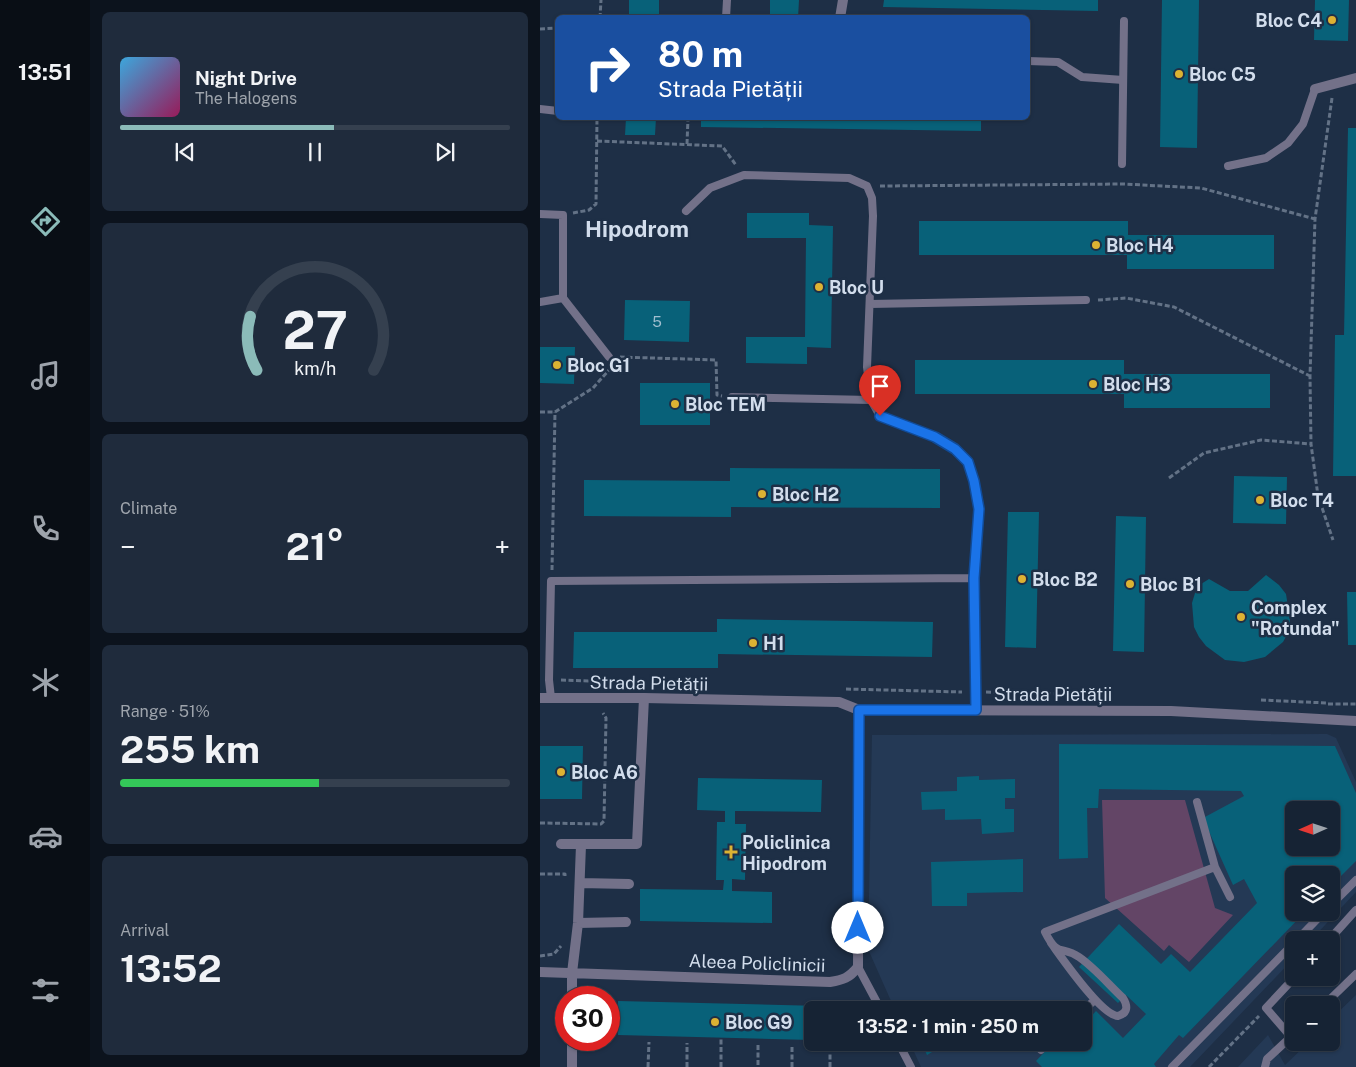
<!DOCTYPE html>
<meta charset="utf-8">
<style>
body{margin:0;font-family:"Public Sans",sans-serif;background:#1f2b3c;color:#f1f3f6;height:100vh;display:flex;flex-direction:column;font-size:19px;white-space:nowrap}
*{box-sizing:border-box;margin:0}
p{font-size:16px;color:#9ea4ac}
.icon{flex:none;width:28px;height:28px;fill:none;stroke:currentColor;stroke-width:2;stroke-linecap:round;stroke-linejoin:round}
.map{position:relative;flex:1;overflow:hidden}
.side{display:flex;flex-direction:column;gap:12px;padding:12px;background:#0c131d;width:450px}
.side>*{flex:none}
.banner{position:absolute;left:15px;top:15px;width:475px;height:105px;border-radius:8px;box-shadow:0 1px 4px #0004,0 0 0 1px #35404f;background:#1a4fa0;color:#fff;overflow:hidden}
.needle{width:32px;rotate:267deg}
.controls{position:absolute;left:745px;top:801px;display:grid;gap:10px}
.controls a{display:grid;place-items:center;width:55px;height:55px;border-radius:8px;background:#162334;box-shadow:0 1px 4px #0004,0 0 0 1px #35404f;font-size:25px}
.speed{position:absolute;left:15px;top:986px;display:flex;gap:10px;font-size:25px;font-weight:700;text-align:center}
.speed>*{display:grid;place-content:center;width:65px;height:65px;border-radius:50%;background:#162334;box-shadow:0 1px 4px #0004,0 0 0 1px #35404f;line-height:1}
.speed .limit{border:8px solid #d22;background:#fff;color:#111}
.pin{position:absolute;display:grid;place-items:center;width:42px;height:42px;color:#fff;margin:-51px -21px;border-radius:50% 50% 50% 0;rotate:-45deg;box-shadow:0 0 5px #0007}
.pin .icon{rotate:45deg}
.me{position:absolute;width:55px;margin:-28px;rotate:0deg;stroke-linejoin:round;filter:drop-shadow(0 0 4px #0008)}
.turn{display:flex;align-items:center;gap:18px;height:105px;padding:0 20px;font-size:22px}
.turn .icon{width:65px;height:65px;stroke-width:2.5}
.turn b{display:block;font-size:35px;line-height:42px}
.big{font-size:38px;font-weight:700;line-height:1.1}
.side .tile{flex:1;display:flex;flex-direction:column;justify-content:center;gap:8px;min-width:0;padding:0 18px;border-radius:8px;background:#1f2b3c}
.side .dial{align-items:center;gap:0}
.dial svg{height:130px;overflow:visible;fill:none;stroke:#35404f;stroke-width:7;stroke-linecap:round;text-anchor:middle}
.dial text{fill:#f1f3f6;stroke:none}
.song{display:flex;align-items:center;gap:15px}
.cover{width:60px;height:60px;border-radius:8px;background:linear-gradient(135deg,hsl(200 70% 55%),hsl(330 70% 35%))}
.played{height:5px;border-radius:2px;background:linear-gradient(90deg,#8bbbb9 55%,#35404f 55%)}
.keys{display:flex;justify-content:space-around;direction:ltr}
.heat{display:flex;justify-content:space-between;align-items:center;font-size:28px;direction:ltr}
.charge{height:8px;border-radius:4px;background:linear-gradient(90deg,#34c759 51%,#35404f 0)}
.trip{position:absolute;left:264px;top:1001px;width:288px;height:50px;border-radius:8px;background:#162334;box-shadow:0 1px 4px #0004,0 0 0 1px #35404f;font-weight:700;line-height:50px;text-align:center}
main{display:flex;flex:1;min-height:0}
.tab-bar{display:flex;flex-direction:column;width:90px;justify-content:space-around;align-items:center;background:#090e15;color:#9ea4ac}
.tab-bar .icon{width:35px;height:35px}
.tab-bar .selected{color:#8bbbb9}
.tab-bar b{font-size:22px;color:#f1f3f6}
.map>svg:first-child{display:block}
.built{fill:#243955;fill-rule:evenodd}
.green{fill:#634566}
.building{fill:#086179;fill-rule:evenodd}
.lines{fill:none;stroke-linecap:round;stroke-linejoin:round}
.path{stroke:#637286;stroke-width:3;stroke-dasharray:5 2.5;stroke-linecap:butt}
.service{stroke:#737189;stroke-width:8}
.minor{stroke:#737189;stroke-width:10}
.tertiary{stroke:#737189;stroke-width:10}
.route-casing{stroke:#114b97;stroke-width:12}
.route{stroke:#1a73e8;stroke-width:9}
.poi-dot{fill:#dcb233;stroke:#1e2f46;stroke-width:2}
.labels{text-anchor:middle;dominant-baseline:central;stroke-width:5;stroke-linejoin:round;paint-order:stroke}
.number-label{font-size:15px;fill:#a0becf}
.poi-label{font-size:18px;font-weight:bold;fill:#d2ddec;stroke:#1e2f46;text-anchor:start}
.street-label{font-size:18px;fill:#d2ddec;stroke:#1e2f46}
.district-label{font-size:22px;font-weight:bold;fill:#d2ddec;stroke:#1e2f46}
</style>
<main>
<nav class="tab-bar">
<b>13:51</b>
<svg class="icon selected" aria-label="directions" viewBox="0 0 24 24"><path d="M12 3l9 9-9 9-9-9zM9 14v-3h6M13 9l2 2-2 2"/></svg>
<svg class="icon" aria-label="music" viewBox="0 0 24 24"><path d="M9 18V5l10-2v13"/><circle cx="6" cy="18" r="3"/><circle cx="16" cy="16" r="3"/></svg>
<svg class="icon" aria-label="phone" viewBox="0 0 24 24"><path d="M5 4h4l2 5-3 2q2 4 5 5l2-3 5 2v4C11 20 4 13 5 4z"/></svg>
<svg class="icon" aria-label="climate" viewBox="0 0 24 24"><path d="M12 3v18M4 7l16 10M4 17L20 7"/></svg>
<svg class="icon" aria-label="car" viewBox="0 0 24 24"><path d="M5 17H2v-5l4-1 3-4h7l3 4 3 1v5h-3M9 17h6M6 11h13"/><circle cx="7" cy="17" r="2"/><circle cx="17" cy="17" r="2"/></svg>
<svg class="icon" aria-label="filters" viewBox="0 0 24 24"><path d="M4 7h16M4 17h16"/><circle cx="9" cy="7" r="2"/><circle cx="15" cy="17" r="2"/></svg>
</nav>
<section class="side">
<div class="tile">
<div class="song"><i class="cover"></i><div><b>Night Drive</b><p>The Halogens</p></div></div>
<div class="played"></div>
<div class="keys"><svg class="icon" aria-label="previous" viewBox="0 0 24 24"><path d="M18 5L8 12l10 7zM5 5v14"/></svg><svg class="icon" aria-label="pause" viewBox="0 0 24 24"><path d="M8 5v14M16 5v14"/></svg><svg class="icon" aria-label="next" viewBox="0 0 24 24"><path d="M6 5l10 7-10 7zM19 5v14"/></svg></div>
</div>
<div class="tile dial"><svg viewBox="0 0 100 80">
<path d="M14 69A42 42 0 1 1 86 69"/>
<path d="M14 69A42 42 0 0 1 10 36" stroke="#8bbbb9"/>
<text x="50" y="56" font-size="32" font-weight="700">27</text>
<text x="50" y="72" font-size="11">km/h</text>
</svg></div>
<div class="tile"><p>Climate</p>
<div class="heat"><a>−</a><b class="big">21°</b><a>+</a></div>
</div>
<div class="tile"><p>Range · 51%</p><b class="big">255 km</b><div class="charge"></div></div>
<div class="tile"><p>Arrival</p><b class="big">13:52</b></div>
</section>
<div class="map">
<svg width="816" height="1067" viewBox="0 0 816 1067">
<rect width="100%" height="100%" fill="#1e2f46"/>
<path class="built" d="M787,734L796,738L816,782V892L771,940H754V958L650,1067H381L370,1043L542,1042V1010H355L328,949L332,735ZM754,810H791V848H754ZM754,875H791V912H754Z
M816,995V1067H698L728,1035L745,1065L768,1043L791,1042V1019Z"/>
<path class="green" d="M562,800H645L675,908L693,915L649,962L629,945L624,951L565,898Z"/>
<path class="building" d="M89,0H119V18H89Z
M230,0H259L258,18H230Z
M344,0H558V11L343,7Z
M622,0H659L657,148L620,147Z
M775,0H809L808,41L774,40Z
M86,118H116L115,135H85Z
M161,118H441V131L161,127Z
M808,128H816V476H793L795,335H804Z
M207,213H269V225L293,226L291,348L267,347V364L206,363V337H265L266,238H207Z
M379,221H588V235H734V269H587V255H379Z
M85,300L150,301L149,342L84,340Z
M0,347H35L34,384L0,383Z
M375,360H584V374H730V408H584V394H375Z
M100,383H170V425H100Z
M190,468L400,469V508L191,507V517L44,516V480L190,481Z
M694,476L747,477L746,524L693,523Z
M468,512H499L496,648L465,647Z
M576,516L606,517L604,652L573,651Z
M726,575L739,585L746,594L750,620L748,633L743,642L725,657L704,662L685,660L666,646L659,637L654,627L652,603L655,593L661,584L669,579L690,591H708Z
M807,592H816V645H808Z
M177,619L393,622L392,657L178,654V668H33L34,632H177Z
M519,744L795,746L816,793V861L791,886V875H754V912H765L643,1038L639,1035L614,1064L616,1067H502L496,1061L514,1042H542V1026L556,1011L583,1038L606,1014L586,995L578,1003L539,967L579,924L621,964L631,954L650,972L717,903L704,879L693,885L663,818L704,796L701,791L559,789L558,808H547L548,858L519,859ZM754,810H791V848H754Z
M0,746H43L42,799H0Z
M439,776V780L475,779V798H465V809H474V832L442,834L441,819L405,820V809L382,810L381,792L417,791V777Z
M158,778L282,780L281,812L195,811V824H206L205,880L192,879V891L232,892V923L100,921V889L183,890L184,880H176L177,822H185V811L157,810Z
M483,859V892L427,893V906H392L391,862Z
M429,1000L434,1010H411Z
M78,1001L321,1007V1010H272V1040L78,1035Z
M381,1042H409L387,1055Z"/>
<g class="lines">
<path class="path" d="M60,18L61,0
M0,29L18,28
M792,98L775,219L770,376L771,444L778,496L793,540
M57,141L182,146L196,165
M147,144L148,118
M340,186L583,184L661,188L775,219
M33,213L49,210L56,204L57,118
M558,300L586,298L634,307L770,376
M80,357L176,360L177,395L182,396
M0,412H15L53,388L69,370
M629,478L664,453L721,440L771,444
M12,570L15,412
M21,680L80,682
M306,689L422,692
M446,692L564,695
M721,700L787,703
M788,704H816
M42,775L65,776
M0,823L61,824L64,821L66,718L63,713
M0,874H25V876
M0,956L14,954L21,946
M21,1033L22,1007
M218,1045V1067
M108,1067L109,1042
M147,1067V1043
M181,1067V1037
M252,1067V1046
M290,1067V1042
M669,1067L719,1016"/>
<path class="service" d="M186,18L187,0
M488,61L518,62L542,77L583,80
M0,109L18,111
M582,164L584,21
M688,166L726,158L748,143L763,124L775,89
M146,211L170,188L204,175L309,178L327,186L332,198L333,216L327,367L331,400L340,416L395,437L415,449L428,462L434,481L439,509L434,578L435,710
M0,214L23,215V298
M0,302L23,298L69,357
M330,304L546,300
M192,397L331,400
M11,698L9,680L11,581L434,578
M657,802L675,867
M791,905L816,880
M757,940L784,912
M789,940L816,910
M511,943C522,958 561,1015 578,1016C588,1013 588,1006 583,998C569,985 555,968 539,957C521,945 518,958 505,932L675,867L690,897
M318,967L341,1010
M784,1005L816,974
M542,1011L555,1000
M751,1037L726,1008L754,978
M358,1042L371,1067
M501,1050L509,1042
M632,1067L754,943
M725,1067L727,1059L754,1034"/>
<path class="minor" d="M300,18L303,0
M775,89L816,78
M21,844H97L104,698
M40,883L89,884
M38,923L86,922
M0,972L290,982C303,980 309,978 318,967L319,710
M32,998V973L38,923L41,845
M32,1067V1040"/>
<path class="tertiary" d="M0,698H104L299,702L319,710L631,711L816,721"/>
</g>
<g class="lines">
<g class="route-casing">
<path id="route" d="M318,928L319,710H436L434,578L439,509L434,481L428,462L415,449L395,437L340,416"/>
</g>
<use href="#route" class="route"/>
</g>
<g class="poi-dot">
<circle cx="792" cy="20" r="5"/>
<circle cx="639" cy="74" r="5"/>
<circle cx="556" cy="245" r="5"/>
<circle cx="279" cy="287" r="5"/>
<circle cx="17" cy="365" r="5"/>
<circle cx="553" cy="384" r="5"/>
<circle cx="135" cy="404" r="5"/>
<circle cx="222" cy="494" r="5"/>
<circle cx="720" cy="500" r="5"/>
<circle cx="482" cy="579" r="5"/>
<circle cx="590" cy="584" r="5"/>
<circle cx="701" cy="617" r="5"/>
<circle cx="213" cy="643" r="5"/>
<circle cx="21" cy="772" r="5"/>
<path d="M188.5 844.5h5v5h5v5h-5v5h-5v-5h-5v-5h5z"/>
<circle cx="175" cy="1022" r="5"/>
</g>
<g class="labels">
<g class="number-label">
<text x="117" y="321">5</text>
</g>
<g class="poi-label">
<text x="782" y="20" text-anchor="end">Bloc C4</text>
<text x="649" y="74">Bloc C5</text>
<text x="566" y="245">Bloc H4</text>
<text x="289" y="287">Bloc U</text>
<text x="27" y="365">Bloc G1</text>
<text x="563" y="384">Bloc H3</text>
<text x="145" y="404">Bloc TEM</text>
<text x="232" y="494">Bloc H2</text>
<text x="730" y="500">Bloc T4</text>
<text x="492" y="579">Bloc B2</text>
<text x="600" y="584">Bloc B1</text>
<text x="711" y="607">Complex<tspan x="711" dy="21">"Rotunda"</tspan></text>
<text x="223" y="643">H1</text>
<text x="31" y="772">Bloc A6</text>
<text x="202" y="842">Policlinica<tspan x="202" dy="21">Hipodrom</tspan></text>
<text x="185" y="1022">Bloc G9</text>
</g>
<g class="street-label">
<text transform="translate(109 683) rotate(1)">Strada Pietății</text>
<text x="513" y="694">Strada Pietății</text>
<text transform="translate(217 963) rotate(2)">Aleea Policlinicii</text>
</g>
<g class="district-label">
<text x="97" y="229">Hipodrom</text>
</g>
</g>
</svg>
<div class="controls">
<a><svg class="needle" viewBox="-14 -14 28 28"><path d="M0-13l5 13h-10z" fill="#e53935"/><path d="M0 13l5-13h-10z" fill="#9ea4ac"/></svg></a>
<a><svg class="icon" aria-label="layers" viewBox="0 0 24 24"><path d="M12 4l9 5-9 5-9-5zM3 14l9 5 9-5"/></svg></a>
<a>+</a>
<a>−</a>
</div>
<div class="speed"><div class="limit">30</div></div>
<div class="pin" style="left:340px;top:416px;background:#d93025"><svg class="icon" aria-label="arrive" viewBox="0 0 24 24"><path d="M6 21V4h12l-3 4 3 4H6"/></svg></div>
<svg class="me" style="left:318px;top:928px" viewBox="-20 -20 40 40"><circle r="19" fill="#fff"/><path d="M0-13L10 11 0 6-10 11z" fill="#1a73e8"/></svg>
<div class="trip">13:52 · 1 min · 250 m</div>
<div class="banner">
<div class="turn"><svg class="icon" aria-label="right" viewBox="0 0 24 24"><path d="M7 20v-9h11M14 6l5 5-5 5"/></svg><div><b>80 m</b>Strada Pietății</div></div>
</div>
</div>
</main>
